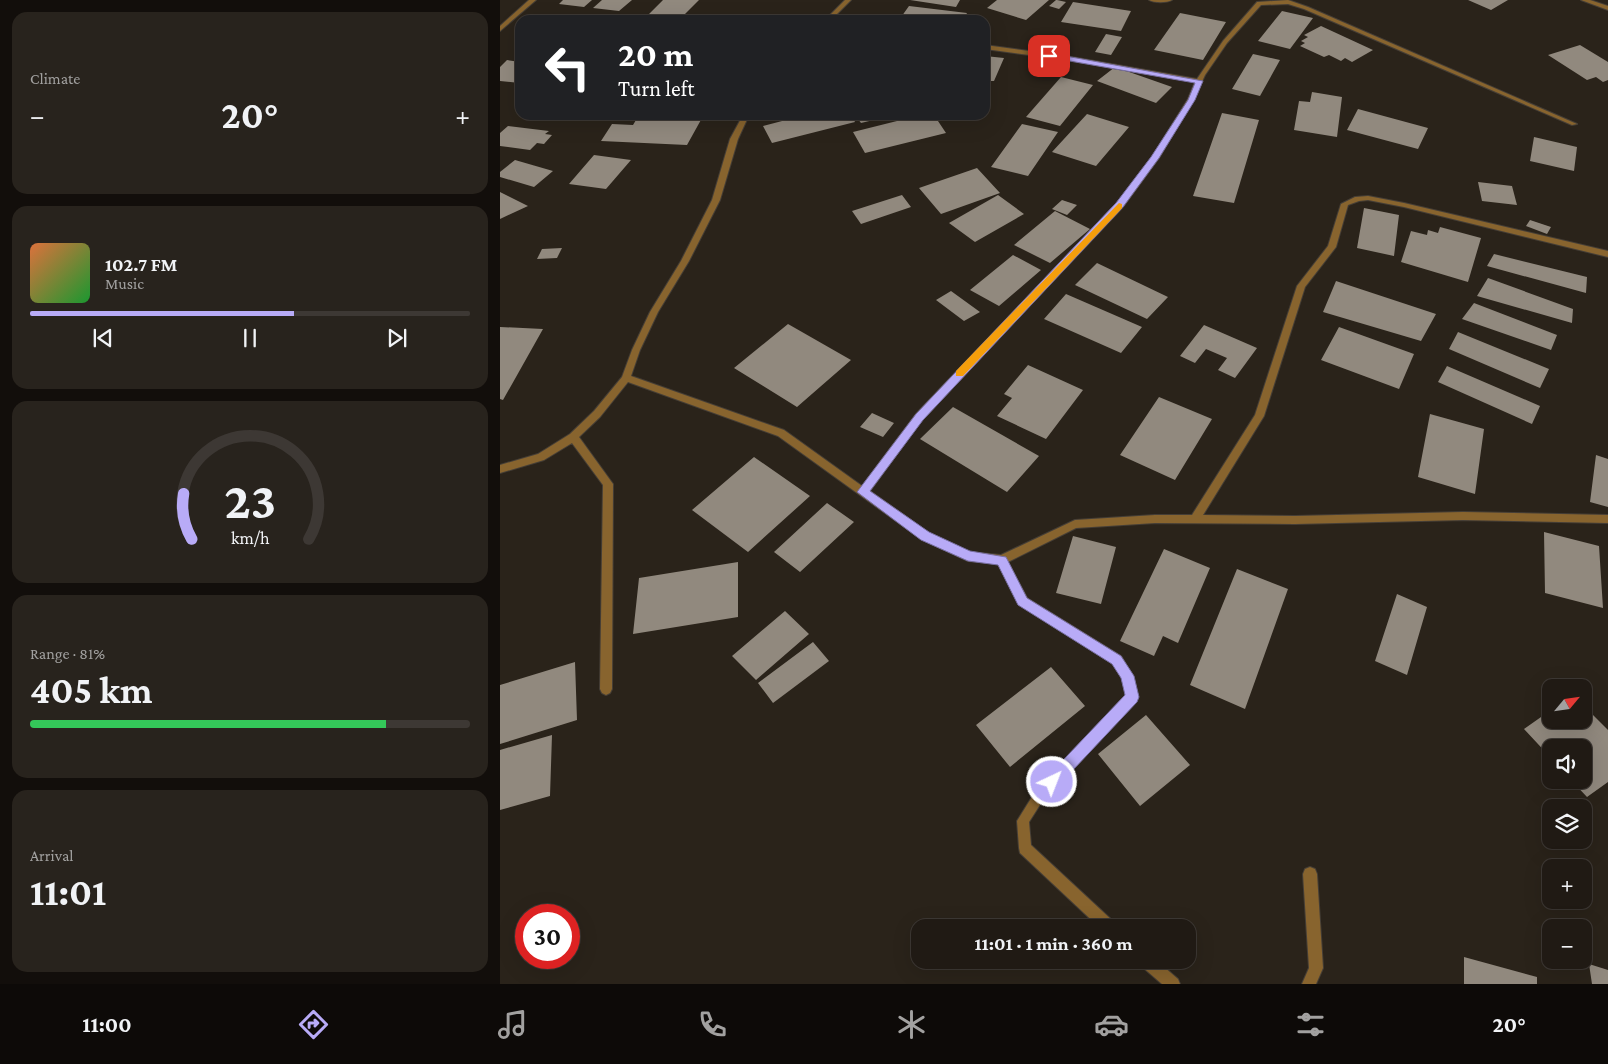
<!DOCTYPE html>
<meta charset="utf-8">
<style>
body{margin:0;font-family:"Crimson Pro",serif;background:#28231d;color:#f1f3f6;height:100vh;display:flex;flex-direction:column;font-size:19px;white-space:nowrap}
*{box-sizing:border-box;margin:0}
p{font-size:16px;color:#a2a1a0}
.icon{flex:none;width:28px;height:28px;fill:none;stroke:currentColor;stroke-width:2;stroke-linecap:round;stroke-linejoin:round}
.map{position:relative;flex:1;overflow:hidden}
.drawer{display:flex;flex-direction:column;gap:12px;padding:12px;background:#120e0b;width:500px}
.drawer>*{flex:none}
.guide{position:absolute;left:15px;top:15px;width:475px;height:105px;border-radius:15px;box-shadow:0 5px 20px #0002,0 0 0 1px #3d3834;background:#202124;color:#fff;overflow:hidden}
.needle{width:32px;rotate:61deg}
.controls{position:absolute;left:1042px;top:679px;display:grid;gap:10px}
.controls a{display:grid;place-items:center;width:50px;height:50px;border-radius:10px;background:#201a14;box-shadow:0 5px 20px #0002,0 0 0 1px #3d3834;font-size:25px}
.speed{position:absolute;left:15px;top:904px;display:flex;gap:10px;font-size:25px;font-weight:700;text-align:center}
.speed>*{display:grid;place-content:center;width:65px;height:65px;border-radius:50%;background:#201a14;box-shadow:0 5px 20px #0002,0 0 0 1px #3d3834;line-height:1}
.speed .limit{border:8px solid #d22;background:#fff;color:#111}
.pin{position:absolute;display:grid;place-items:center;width:42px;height:42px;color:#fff;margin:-21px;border-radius:10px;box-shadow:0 2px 8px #0006}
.me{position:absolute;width:55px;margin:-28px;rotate:43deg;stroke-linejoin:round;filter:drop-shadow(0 0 4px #0008)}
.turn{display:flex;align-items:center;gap:18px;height:105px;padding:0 20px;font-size:22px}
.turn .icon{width:65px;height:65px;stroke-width:2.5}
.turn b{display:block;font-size:35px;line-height:42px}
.big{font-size:38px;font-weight:700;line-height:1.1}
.drawer .widget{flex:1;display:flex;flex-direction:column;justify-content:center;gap:8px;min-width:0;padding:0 18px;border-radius:15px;background:#28231d}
.drawer .dial{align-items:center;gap:0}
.dial svg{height:130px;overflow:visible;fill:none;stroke:#3d3834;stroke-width:7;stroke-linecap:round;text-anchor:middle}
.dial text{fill:#f1f3f6;stroke:none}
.song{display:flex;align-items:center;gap:15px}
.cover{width:60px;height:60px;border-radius:8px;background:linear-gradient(135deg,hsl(20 70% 55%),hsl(130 70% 35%))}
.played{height:5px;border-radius:2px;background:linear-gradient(90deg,#b8abf7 60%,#3d3834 60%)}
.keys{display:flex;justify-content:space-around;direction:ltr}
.heat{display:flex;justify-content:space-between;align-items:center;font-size:28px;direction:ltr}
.charge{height:8px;border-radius:4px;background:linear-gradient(90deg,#34c759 81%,#3d3834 0)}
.trip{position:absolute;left:411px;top:919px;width:285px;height:50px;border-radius:15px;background:#201a14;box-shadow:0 5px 20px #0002,0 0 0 1px #3d3834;font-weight:700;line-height:50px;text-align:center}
.dock{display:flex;height:80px;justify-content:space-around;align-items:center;background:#0d0a08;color:#a2a1a0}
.dock .icon{width:35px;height:35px}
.dock .on{color:#b8abf7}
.dock b{font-size:22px;color:#f1f3f6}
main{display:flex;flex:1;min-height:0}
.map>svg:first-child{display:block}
.building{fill:#91897e}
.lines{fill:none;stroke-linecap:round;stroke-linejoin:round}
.street-casing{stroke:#453e36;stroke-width:2}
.street{fill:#88642e;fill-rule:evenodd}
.route{fill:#b8abf7;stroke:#786fa1}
.slow{fill:#f59e0b}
</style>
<main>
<section class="drawer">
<div class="widget"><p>Climate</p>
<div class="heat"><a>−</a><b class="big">20°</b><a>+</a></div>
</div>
<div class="widget">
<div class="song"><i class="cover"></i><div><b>102.7 FM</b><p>Music</p></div></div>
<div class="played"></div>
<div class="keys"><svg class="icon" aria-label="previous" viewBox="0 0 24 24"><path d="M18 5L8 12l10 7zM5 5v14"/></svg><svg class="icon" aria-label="pause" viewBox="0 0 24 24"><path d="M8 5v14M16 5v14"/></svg><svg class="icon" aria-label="next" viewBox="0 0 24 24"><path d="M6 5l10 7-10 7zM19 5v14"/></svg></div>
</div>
<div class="widget dial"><svg viewBox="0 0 100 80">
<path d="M14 69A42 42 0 1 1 86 69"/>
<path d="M14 69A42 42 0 0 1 9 41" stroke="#b8abf7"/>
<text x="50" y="56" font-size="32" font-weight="700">23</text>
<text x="50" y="72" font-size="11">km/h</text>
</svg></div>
<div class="widget"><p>Range · 81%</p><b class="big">405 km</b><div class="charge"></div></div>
<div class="widget"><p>Arrival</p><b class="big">11:01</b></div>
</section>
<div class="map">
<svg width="1108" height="984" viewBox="0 0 1108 984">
<rect width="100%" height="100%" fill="#2a231a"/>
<path class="building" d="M63,0H92L84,7L59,4Z
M102,0H132L119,11L93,8Z
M163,0H199L180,19L148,15Z
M410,0H460L456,7Z
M497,0H549L526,20L487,8Z
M556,0H557L566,2L559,9L549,6Z
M968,0H1008L991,10Z
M573,2L631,11L621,31L561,22Z
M409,6L467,13L463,20H399Z
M782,11L813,18L790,49L758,41Z
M680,13L726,22L703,60L654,50Z
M821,26L873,50L852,62L845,58L841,61L829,55L824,57L800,46L805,43L801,41L808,37L804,35Z
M606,34L622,37L611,55L595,52Z
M1080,45L1108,62V80L1103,82L1096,77L1087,80L1048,55Z
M753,54L780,60L760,96L732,89Z
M485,56L504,58L494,81H485Z
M7,60L20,62V83L0,81V67Z
M615,67L672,87L656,103L597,81Z
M561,77L593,85L560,126L526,117Z
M812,92L842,97L837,137L794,130L799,101L810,102Z
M858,109L928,128L918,149L847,130Z
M722,113L759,120L734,203L693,196Z
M587,114L629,127L596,166L552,152Z
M139,115L202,118L187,145L101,141L112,124L133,125Z
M305,115H351L355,122L272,143L263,126Z
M355,115H390V116L361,123Z
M421,115H434L446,133L365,153L353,132Z
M522,124L558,132L528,176L491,167Z
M8,126L49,131L45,134L52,135L44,144L37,143L30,150L0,146V133Z
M1034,137L1077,147L1074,171L1030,161Z
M94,155L131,160L106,189L69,184Z
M15,160L53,171L34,187L0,177V172Z
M477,168L500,193L441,214L419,188Z
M978,182L1012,186L1017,205L982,201Z
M0,192L28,206L0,219Z
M402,195L411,207L361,224L352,211Z
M498,195L524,214L475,242L449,223Z
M562,200L577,205L567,215L552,209Z
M864,208L899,215L894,256L857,248Z
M555,211L590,229L550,263L514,245Z
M1030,220L1051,227L1047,234L1026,226Z
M940,227L981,238L968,282L901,262L911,231L927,235L928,230L938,233Z
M62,248L57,258L37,259L42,249Z
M994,254L1087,277L1086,293L987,266Z
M513,255L541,270L499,306L470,290Z
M597,263L668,297L647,319L575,285Z
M988,278L1073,309L1072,323L977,296Z
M836,281L936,314L921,341L823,312Z
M451,291L480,312L464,321L436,300Z
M566,294L642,327L621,353L544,319Z
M974,303L1057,335L1051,350L962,319Z
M288,324L351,360L297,407L234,368Z
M704,325L757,348L735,378L718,370L727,358L706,349L695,363L680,356Z
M0,327L43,329L3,400L0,399Z
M839,327L914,354L899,389L821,360Z
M958,332L1049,369L1040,388L949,349Z
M528,365L583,390L546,439L497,416L512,398L504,394Z
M947,366L1040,406L1032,424L938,382Z
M659,397L712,419L675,480L620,455Z
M453,407L539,456L507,492L420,439Z
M372,413L394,423L383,437L360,427Z
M930,414L984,429L975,494L918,477Z
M1096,455L1108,459V507L1090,502Z
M254,457L310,496L248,552L192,510Z
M327,503L354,522L300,572L274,552Z
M1044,532L1099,546L1103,608L1045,593Z
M573,536L616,547L601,604L556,593Z
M664,549L710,568L678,643L663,636L654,656L620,641Z
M238,562V617L133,634L139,578Z
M737,569L788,589L745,709L690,685Z
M897,594L927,607L907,675L875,661Z
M285,611L309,634L256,680L232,656Z
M313,642L329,661L273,703L258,683Z
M75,662L77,720L0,744V685Z
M551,667L585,706L510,767L476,725Z
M1084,706L1108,730V782L1087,797L1071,780H1084V748H1051V758L1024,729L1051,710V720H1084Z
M646,715L690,765L640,806L598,754Z
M52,735L50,796L0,810V750Z
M964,957L1037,977V984H964Z
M1089,964L1108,970V984H1092Z"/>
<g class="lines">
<g class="street-casing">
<path id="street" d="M29,0H36L0,31V26Z
M345,0H351L331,20H325Z
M649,0H672C667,3 654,3 649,0Z
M788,0L808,7L1077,124L1072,125L804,9L788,4L761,5L727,43L705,75L694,99L659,158L623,207L422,420L370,491L429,533L469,552L501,555L575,520L655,515H692L755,415L797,286L828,246L841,204L855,197L868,196L904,203L1108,251V257L904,207L868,200L859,201L848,205L836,247L805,287L764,416L703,515L795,516L963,512L1108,515V523L963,520L795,524L655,523L576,528L508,562L527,598L621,656L633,676L638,697L636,701L543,800L529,822L531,845L615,923L617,928H600L520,853L519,848L517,821L535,792L626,695L622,678L613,664L519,604L499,564L468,561L421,539L278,436L128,382L100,417L79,437L113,484L112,689L110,693L106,695L102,693L100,689L103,485L72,443L44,460L0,473V465L38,454L70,434L94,411L122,377L132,350L150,312L181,261L212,200L230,139L243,115H249L238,139L220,200L189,261L158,312L140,350L131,376L284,430L362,486L416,414L617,203L652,157L688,99L695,82L566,60L485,49V45L566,56L697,79L723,41L757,2Z
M1081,0H1090L1108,6V10Z
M810,867L815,869L817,874L823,968L816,984H802L809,968L803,874L805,869Z
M638,960H656L678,979L680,984H662L640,965Z"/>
</g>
<use href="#street" class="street"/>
</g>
<path class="route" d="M549,53L703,81L695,100L659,158L623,207L423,420L370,491L429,532L470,551L506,557L527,598L621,656L634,676L639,697L637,702L557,787L552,789L547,787L545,782L547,777L625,695L621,678L612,664L518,605L498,565L468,561L421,540L357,492L416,414L616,203L651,157L688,100L695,83L547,57Z"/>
<path class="slow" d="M619,203L622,204V208L463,376H456V371Z"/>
</svg>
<div class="controls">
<a><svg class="needle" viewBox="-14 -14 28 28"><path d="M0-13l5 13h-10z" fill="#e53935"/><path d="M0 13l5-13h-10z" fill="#a2a1a0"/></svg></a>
<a><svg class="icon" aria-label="sound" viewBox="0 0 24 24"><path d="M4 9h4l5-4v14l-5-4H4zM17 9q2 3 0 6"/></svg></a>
<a><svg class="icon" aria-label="layers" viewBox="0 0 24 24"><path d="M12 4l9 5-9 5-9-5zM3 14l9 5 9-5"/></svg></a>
<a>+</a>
<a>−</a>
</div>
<div class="speed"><div class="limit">30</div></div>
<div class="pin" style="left:549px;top:56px;background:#d93025"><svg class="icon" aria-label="arrive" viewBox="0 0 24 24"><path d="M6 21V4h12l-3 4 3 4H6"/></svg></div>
<svg class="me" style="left:552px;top:782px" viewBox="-20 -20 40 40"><circle r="17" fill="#b8abf7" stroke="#fff" stroke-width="3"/><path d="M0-11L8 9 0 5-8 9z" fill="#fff"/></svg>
<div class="trip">11:01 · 1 min · 360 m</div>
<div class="guide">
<div class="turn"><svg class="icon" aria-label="left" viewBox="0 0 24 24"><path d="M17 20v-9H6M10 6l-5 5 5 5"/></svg><div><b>20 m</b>Turn left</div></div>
</div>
</div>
</main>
<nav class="dock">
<b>11:00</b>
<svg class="icon on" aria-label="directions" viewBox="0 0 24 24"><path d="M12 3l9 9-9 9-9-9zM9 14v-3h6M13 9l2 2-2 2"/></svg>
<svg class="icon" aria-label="music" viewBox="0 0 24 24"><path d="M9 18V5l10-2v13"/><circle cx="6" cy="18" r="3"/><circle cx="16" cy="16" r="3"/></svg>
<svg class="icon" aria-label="phone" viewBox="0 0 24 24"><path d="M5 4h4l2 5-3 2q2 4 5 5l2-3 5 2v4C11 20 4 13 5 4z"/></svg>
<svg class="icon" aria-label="climate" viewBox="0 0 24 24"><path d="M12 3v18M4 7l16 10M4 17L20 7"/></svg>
<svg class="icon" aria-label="car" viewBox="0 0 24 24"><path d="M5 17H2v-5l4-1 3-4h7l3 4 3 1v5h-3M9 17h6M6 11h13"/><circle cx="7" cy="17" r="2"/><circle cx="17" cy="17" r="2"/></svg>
<svg class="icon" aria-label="filters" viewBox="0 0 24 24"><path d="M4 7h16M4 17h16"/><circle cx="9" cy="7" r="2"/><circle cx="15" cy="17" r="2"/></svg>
<b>20°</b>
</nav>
